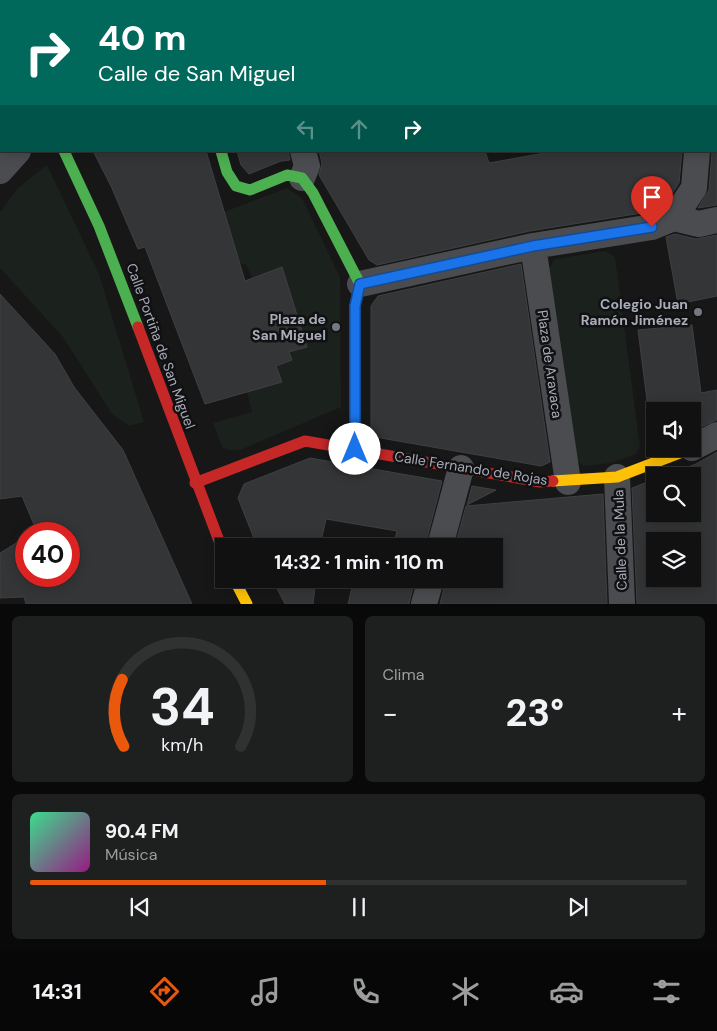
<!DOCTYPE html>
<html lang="es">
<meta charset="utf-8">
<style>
body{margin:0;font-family:"DM Sans",sans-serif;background:#1e1f1f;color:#f1f3f6;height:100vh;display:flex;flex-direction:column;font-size:19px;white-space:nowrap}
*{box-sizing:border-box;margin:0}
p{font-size:16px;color:#9c9d9f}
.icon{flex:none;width:28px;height:28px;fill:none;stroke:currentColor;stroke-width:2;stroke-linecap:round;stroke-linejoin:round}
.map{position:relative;height:604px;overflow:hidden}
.side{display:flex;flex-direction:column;gap:12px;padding:12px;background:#090909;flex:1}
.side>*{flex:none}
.top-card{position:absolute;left:0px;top:0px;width:718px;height:152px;box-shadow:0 2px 12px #0003,0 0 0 1px #303131;background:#00695c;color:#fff;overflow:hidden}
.controls{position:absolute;left:646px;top:402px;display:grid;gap:10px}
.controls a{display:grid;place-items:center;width:55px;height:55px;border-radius:0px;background:#111;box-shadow:0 2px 12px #0003,0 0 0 1px #303131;font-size:25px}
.speed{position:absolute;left:15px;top:522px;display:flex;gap:10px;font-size:25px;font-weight:700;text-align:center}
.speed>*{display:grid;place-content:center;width:65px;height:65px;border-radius:50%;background:#111;box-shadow:0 2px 12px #0003,0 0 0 1px #303131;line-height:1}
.speed .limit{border:8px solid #d22;background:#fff;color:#111}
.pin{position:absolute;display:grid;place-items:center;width:42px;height:42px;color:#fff;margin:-51px -21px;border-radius:50% 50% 50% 0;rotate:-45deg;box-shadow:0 0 5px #0007}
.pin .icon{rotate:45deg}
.me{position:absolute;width:55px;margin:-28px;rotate:0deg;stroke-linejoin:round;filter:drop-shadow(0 0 4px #0008)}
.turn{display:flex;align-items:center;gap:18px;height:105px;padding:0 15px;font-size:22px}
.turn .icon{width:65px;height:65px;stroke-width:2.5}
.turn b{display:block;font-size:35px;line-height:42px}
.lanes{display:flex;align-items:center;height:48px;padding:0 15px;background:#0003;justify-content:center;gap:25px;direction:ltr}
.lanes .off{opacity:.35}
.big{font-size:38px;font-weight:700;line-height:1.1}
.side .widget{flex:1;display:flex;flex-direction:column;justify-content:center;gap:8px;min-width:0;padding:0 18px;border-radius:8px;background:#1e1f1f}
.side .dial{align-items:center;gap:0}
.dial svg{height:130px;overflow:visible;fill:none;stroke:#303131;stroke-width:7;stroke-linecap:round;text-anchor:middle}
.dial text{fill:#f1f3f6;stroke:none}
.song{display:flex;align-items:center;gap:15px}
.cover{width:60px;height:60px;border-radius:8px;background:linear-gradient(135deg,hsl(150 70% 55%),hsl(310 70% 35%))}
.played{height:5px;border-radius:2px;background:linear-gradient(90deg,#ea580c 45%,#303131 45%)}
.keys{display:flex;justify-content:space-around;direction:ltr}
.heat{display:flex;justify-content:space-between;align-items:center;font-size:28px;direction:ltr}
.side .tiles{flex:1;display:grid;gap:12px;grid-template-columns:1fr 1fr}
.widget:last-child{grid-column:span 2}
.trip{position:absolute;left:215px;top:538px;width:288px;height:50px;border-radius:0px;background:#111;box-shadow:0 2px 12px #0003,0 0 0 1px #303131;font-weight:700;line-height:50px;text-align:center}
.menu{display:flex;height:80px;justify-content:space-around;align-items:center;background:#070707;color:#9c9d9f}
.menu .icon{width:35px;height:35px}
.menu .current{color:#ea580c}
.menu b{font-size:22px;color:#f1f3f6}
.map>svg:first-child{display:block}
.green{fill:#1b211c}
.building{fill:#343537;stroke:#3f4043;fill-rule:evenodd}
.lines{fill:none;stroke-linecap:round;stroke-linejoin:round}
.street{stroke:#4b4c50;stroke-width:26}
.fast{stroke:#4caf50;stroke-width:11}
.slow{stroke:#ffc107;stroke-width:11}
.jam{stroke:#c62828;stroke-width:11}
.route-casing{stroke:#114b97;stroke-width:12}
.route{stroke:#1a73e8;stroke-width:9}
.poi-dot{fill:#757880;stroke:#111113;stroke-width:2}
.labels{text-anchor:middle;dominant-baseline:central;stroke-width:5;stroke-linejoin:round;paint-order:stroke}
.poi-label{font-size:14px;font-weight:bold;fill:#a8adb8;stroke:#111113;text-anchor:end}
.street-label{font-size:14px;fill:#a8adb8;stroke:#111113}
</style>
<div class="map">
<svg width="717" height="604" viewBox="0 0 717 604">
<rect width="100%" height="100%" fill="#171717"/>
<path class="green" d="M47,165L99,274L144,422L129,426L112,414L63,337L0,268V212L18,188Z
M287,188L302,198L340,277L341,407L240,450H229L222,447L213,423L252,412L247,392L276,366L292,360L289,353L307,347L282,267L252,278L246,264H240L224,212Z
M605,251L615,257L640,447L636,454L611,463L584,466L577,461L549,268L555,259Z"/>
<path class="building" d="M93,151H206L245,281L282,267L307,347L289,352L292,360L276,366L282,382L205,404L145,247L138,249L111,186Z
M237,151H288L290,160L281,161L249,174L241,165Z
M319,151H485L489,163L556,151H682L679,183L664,206L648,212L530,231L377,265L369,260L319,175L322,163Z
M712,151H717V205L698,208L709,190Z
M675,234L696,239L717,235V296L678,304L666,237Z
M521,264L550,462L541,466L375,437L371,432V306L378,296Z
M0,294L55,354L74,387L123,450L192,604H26L24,597L0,598V553L26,537V576H69V534H38L22,496L0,499Z
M692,325L701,393L717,390V420L692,431V411H655V440L652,439L638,330Z
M717,452V604H637L632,488L655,479V514H692V476H663L696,464ZM655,541H692V579H655Z
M310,458L442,481L425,546H393L397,531L326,519L320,546H257L238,498L244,484Z
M472,486L496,490L467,505Z
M603,494L607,604H440L446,579H494V546H455L466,506Z
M272,579H316L313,604H285Z
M354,579H415L409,604H348Z"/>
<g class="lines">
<path class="street" d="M97,0L98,1
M191,0V1
M698,0V1
M130,1L131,0
M0,171L18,151
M302,178L307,166L303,151
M674,218L694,188L697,151
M533,246L568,482
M360,284L533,246L652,227L674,218L699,224L717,220
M692,448L717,435
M617,477L622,604
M440,546L461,468
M424,604L431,579"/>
<path class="fast" d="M64,151L99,226L138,327
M221,151L227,172L236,186L250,190L287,175L302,178L313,193L360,284L355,306V323"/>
<path class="slow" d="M355,323V449
M553,481L617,477L690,449
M234,579L247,604"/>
<path class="jam" d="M0,59L1,61
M138,327L224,554
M195,483L305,441L540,482L553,481"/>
</g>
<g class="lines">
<g class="route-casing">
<path id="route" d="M355,449V306L360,284L533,246L652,227"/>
</g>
<use href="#route" class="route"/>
</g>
<g class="poi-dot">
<circle cx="698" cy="312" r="5"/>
<circle cx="336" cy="327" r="5"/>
</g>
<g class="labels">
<g class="poi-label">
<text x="688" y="304">Colegio Juan<tspan x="688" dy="16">Ramón Jiménez</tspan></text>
<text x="326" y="319">Plaza de<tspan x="326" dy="16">San Miguel</tspan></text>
</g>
<g class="street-label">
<text transform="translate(161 346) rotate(70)">Calle Portiña de San Miguel</text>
<text transform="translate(550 364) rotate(82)">Plaza de Aravaca</text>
<text transform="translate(471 468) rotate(9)">Calle Fernando de Rojas</text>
<text transform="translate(620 540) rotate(-92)">Calle de la Mula</text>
</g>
</g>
</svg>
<div class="controls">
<a><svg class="icon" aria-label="sound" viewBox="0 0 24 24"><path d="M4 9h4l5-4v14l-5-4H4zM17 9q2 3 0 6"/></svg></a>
<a><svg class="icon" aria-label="search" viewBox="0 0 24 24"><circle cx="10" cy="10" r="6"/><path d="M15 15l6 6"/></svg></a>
<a><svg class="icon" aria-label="layers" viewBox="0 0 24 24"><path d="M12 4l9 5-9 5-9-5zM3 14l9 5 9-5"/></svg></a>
</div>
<div class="speed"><div class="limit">40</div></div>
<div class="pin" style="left:652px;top:227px;background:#d93025"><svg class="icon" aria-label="arrive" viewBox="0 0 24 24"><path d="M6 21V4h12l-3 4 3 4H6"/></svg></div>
<svg class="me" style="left:355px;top:449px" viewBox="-20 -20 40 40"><circle r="19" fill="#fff"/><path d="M0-13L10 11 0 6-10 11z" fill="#1a73e8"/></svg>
<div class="trip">14:32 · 1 min · 110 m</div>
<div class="top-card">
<div class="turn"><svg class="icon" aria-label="right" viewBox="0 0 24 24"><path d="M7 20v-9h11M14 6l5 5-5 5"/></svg><div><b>40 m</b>Calle de San Miguel</div></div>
<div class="lanes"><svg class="icon off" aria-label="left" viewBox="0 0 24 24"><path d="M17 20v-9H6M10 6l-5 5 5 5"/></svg><svg class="icon off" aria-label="ahead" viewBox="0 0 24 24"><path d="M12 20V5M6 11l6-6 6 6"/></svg><svg class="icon" aria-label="right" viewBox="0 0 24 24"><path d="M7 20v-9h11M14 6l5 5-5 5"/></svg></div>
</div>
</div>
<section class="side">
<div class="tiles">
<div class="widget dial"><svg viewBox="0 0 100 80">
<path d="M14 69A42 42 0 1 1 86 69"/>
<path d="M14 69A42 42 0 0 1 13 28" stroke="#ea580c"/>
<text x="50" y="56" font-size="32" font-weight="700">34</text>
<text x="50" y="72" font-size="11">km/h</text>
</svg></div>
<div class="widget"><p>Clima</p>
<div class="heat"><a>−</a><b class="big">23°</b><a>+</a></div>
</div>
<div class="widget">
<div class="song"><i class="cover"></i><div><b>90.4 FM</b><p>Música</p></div></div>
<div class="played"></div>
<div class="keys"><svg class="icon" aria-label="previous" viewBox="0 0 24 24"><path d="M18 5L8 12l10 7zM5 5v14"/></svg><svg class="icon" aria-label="pause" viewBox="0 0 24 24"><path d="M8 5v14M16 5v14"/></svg><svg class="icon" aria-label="next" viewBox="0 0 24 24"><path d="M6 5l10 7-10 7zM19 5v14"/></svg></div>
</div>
</div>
</section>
<nav class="menu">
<b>14:31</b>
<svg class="icon current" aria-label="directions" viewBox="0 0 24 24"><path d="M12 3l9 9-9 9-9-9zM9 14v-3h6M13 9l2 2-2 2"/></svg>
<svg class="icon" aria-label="music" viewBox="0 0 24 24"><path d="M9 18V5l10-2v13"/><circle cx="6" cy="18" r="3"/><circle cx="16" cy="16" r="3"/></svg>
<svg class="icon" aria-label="phone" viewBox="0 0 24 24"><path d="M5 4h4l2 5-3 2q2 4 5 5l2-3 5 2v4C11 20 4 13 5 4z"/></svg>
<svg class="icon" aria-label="climate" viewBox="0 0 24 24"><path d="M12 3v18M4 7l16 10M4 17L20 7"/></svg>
<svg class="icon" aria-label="car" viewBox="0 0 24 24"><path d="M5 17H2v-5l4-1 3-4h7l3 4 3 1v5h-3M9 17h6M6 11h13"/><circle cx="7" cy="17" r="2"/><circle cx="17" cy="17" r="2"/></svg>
<svg class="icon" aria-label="filters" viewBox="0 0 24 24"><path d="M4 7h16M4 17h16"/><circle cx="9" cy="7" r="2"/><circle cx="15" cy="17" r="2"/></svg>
</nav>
